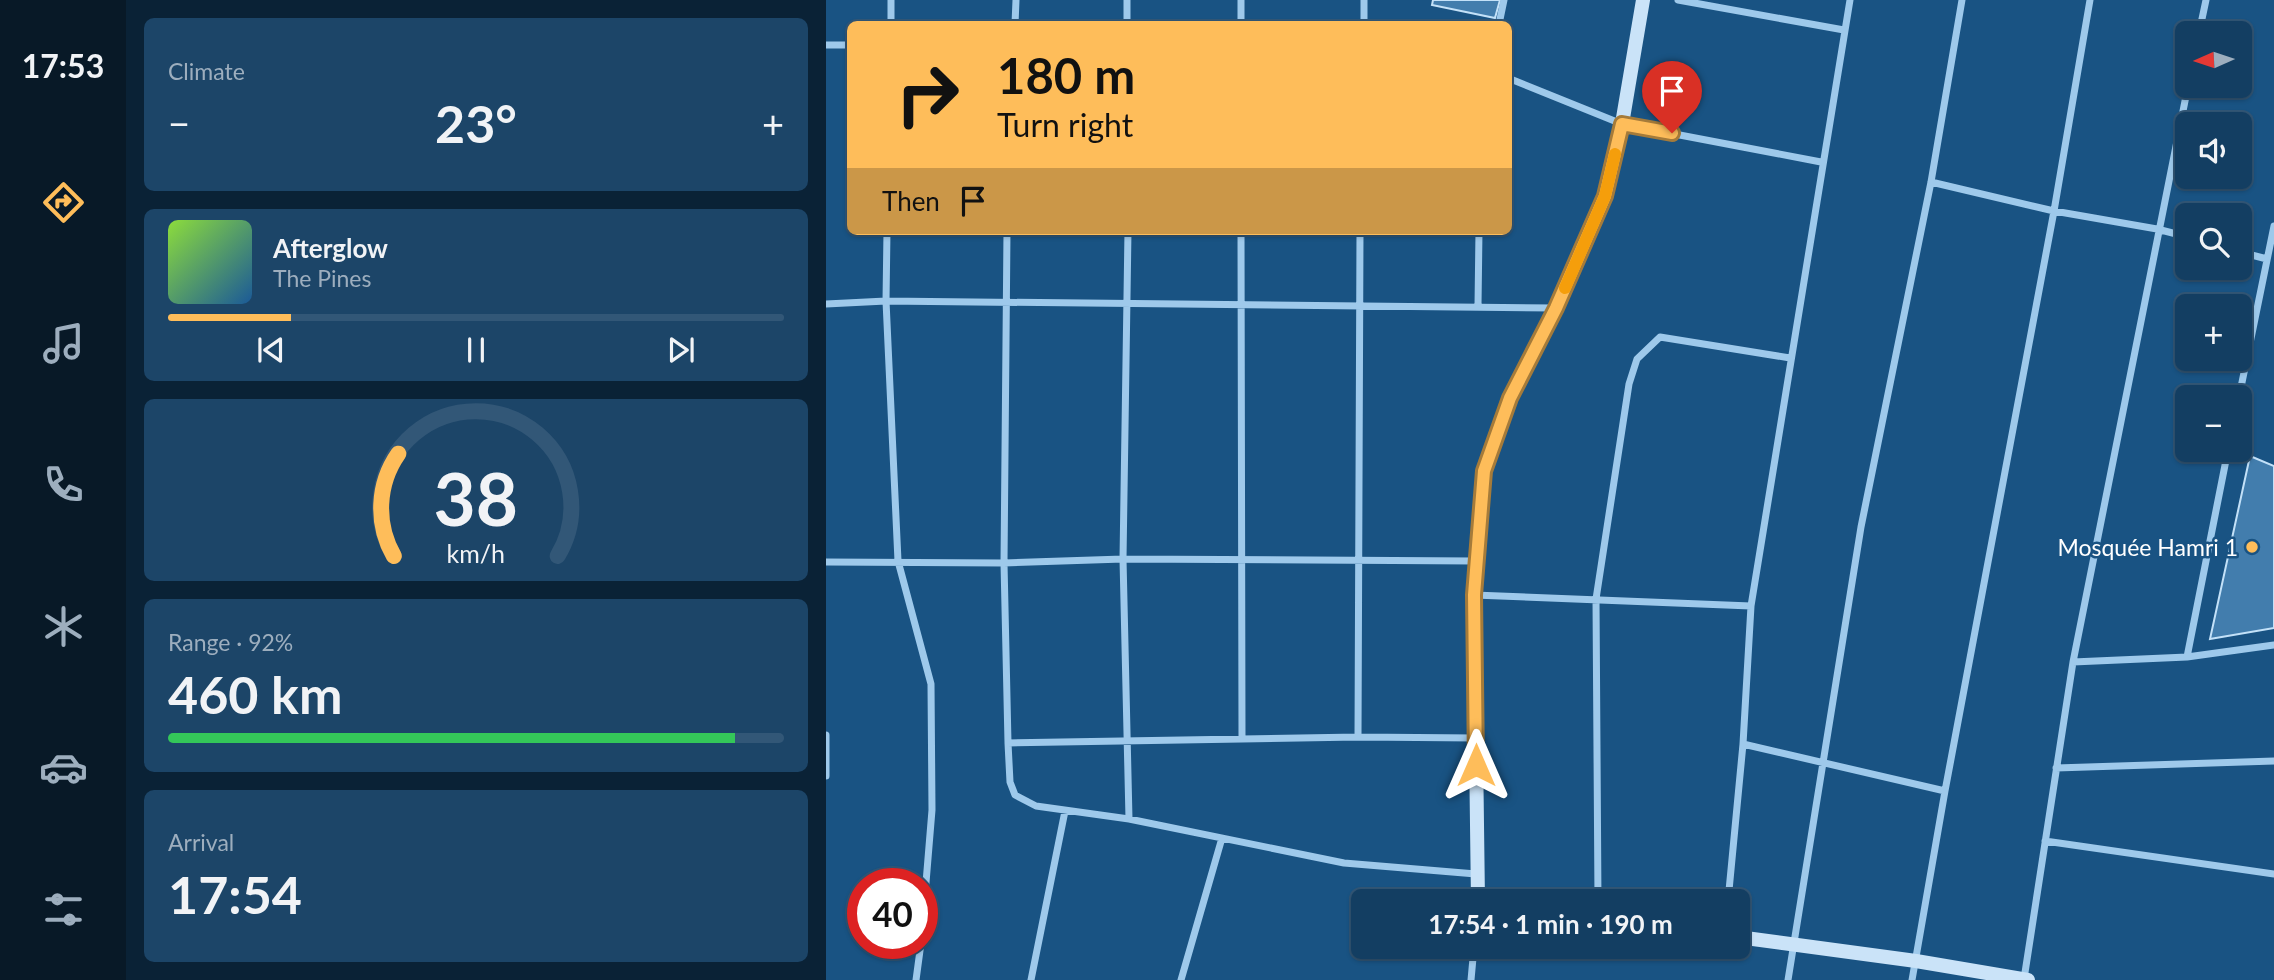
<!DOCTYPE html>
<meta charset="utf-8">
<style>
body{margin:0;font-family:Lato,sans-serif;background:#1c4568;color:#f1f3f6;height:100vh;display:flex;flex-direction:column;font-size:26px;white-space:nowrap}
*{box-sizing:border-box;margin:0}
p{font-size:23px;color:#9daebe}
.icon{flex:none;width:38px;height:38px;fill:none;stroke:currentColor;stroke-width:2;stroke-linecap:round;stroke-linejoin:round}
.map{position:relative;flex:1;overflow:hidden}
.drawer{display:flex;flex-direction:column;gap:18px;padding:18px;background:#0a2236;width:700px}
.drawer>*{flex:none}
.hud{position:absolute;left:21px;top:21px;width:665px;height:214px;border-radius:10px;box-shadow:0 2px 5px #0004,0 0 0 2px #325777;background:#febd5a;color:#111;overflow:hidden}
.needle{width:46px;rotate:267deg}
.tools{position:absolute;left:1349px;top:21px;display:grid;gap:14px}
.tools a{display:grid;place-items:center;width:77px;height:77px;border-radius:10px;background:#133e62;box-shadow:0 2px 5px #0004,0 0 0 2px #325777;font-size:35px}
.speed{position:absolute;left:21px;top:868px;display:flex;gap:14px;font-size:35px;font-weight:700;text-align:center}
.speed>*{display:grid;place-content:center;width:91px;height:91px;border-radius:50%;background:#133e62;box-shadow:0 2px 5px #0004,0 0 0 2px #325777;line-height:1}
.speed .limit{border:10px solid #d22;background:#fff;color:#111}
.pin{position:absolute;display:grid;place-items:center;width:60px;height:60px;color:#fff;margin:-72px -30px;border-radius:50% 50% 50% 0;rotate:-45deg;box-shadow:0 0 7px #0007}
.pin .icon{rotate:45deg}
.me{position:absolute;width:77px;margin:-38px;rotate:0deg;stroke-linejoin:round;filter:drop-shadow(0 0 5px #0008)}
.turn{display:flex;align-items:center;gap:24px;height:147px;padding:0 35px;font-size:32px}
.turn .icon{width:91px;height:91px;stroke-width:2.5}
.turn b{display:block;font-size:49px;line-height:60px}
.then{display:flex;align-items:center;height:66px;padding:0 35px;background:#0003;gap:14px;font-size:26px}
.big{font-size:52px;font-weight:700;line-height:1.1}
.drawer .tile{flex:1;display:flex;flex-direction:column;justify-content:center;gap:10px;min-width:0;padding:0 24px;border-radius:10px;background:#1c4568}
.drawer .dial{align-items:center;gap:0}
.dial svg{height:182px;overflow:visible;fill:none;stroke:#325777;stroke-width:7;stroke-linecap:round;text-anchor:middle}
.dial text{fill:#f1f3f6;stroke:none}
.song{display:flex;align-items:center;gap:21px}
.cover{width:84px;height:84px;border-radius:10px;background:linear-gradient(135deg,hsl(90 70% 55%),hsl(210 70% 35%))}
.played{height:7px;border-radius:4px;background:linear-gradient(90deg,#febd5a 20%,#325777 20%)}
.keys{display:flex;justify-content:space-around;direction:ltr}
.heat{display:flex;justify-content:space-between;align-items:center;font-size:38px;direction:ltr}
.charge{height:10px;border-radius:5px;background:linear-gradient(90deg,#34c759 92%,#325777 0)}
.trip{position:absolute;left:525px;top:889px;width:399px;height:70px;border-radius:10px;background:#133e62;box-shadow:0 2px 5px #0004,0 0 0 2px #325777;font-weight:700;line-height:70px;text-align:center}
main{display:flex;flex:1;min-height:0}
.tab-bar{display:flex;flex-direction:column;width:126px;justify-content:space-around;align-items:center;background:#081927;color:#9daebe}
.tab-bar .icon{width:49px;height:49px}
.tab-bar .active{color:#febd5a}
.tab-bar b{font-size:32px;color:#f1f3f6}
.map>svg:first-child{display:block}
.building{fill:#427dad;stroke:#c3e1f8;stroke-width:2}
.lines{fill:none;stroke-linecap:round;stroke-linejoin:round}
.street{stroke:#9ec9eb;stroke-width:7}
.secondary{stroke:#cae3f8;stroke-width:14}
.route-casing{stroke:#a57b3a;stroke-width:18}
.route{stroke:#febd5a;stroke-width:12}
.slow{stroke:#f59e0b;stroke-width:12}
.poi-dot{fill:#febd5a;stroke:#195383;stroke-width:2.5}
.labels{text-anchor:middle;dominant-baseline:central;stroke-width:5;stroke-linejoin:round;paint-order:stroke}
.poi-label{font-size:23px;fill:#fff;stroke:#195383;text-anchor:end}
</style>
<main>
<nav class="tab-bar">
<b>17:53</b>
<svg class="icon active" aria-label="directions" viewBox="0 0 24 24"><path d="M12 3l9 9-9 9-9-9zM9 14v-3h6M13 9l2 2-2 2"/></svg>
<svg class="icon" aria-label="music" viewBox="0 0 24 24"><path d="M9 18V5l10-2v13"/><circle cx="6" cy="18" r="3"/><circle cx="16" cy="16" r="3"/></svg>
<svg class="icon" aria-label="phone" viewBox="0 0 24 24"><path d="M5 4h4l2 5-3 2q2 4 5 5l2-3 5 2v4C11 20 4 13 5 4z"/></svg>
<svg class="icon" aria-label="climate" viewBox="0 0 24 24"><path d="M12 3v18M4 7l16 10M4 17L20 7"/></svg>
<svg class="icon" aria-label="car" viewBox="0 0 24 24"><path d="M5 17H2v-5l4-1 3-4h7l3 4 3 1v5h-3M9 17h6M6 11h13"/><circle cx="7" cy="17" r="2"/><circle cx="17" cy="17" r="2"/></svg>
<svg class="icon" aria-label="filters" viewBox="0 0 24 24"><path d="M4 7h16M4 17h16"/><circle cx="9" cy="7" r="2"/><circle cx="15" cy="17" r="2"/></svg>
</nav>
<section class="drawer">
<div class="tile"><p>Climate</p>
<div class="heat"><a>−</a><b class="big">23°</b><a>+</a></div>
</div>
<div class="tile">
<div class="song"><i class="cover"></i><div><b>Afterglow</b><p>The Pines</p></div></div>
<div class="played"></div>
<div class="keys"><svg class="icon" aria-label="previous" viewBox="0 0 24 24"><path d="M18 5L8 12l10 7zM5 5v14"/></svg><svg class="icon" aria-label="pause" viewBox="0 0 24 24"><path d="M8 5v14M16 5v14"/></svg><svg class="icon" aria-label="next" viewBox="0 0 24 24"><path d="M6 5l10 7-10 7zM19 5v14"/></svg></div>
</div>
<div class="tile dial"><svg viewBox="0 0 100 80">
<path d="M14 69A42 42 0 1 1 86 69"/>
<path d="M14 69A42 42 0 0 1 16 24" stroke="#febd5a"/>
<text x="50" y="56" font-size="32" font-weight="700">38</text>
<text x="50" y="72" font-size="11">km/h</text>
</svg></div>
<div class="tile"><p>Range · 92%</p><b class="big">460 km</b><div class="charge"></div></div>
<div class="tile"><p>Arrival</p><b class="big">17:54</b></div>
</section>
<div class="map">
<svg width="1448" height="980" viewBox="0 0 1448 980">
<rect width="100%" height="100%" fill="#195383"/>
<path class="building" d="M607,0H674L669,18L606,5Z
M1424,456L1448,466V628L1384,639Z"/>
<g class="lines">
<path class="street" d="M301,0V24
M415,0V24
M852,0L1018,30
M65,24V0
M189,24L190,0
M538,24V0
M673,24L678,0
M1373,33L1380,0
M0,45H24
M682,78L796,124L995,162
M1105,182L1228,211L1331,229L1362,237
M61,231L60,301L72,561L105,684L106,810L96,931
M181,231L178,563L182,743L532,737L649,738
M302,231L297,559L303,819
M415,231L416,738
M1414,252L1441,259
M0,304L60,301L729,308
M652,306L653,231
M1413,397L1448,226
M0,562L178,563L297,559L649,561
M648,595L925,606
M1361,657L1402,450
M1247,662L1361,657L1448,645
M0,735V776
M532,737L534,231
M182,743L184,782L189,795L210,806L303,819L518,863L650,874
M917,744L1119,791
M1230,768L1448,761
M1219,841L1448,874
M772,901L770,599L803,384L811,359L834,337L964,358
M902,901L917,744L925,606L1024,0
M1198,979L1247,662L1362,86
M90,980L95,943
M205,980L239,811
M355,980L396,838
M645,980L648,947
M962,980L1035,527L1105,182L1136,0
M1086,980L1119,791L1228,211L1264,0"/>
<path class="secondary" d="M652,901L648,595L658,471L684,398L730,308L779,196L796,124L817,0
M912,937L1090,961L1202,980"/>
</g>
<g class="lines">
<g class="route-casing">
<path id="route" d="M650,765L648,595L658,471L684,398L730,308L779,196L796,124L846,133"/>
</g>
<use href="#route" class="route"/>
<path class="slow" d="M739,288L779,196L789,154"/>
</g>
<circle class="poi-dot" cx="1426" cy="547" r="7"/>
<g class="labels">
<g class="poi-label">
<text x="1412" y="547">Mosquée Hamri 1</text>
</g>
</g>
</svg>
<div class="tools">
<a><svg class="needle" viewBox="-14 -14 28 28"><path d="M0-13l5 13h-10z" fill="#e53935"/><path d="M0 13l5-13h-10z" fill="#9daebe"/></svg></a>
<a><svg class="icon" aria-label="sound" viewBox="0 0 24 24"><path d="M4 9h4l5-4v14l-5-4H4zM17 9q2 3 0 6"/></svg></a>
<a><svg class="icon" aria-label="search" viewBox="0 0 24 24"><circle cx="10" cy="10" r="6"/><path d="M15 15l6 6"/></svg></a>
<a>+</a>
<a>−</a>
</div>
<div class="speed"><div class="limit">40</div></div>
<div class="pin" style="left:846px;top:133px;background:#d93025"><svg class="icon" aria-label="arrive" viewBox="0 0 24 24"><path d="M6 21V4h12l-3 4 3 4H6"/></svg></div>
<svg class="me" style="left:650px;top:765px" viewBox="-20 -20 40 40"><path d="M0-17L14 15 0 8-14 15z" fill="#febd5a" stroke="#fff" stroke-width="4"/></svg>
<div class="trip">17:54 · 1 min · 190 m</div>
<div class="hud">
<div class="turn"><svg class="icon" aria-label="right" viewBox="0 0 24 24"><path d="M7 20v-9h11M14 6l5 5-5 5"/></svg><div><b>180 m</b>Turn right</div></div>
<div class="then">Then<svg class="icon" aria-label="arrive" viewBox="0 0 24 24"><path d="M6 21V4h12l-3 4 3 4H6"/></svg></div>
</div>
</div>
</main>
